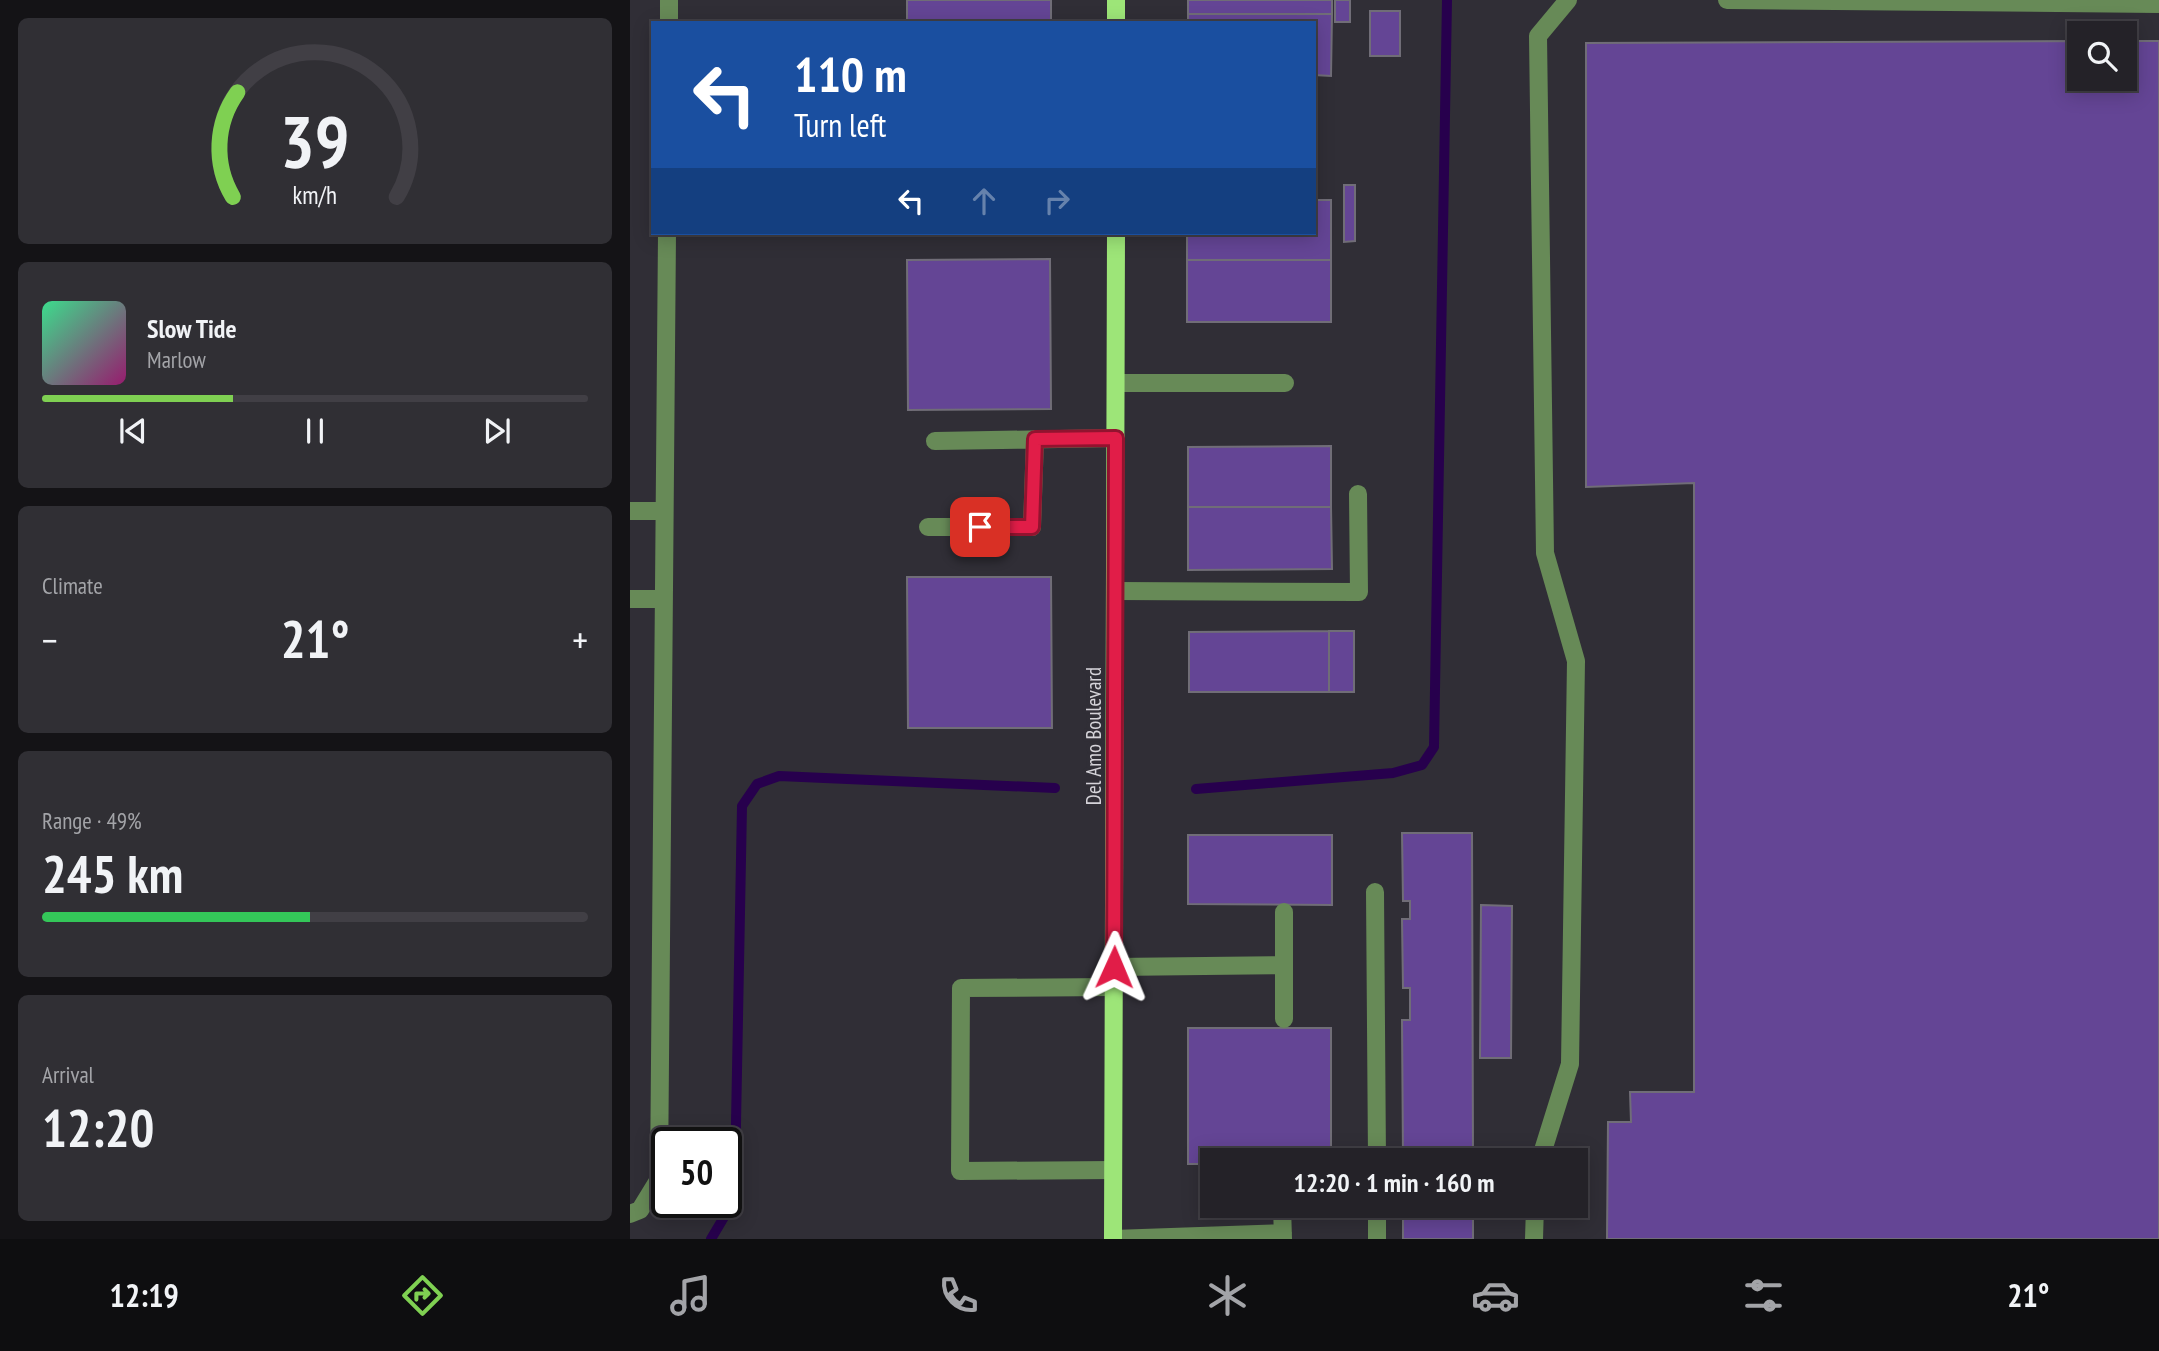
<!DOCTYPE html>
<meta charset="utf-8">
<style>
body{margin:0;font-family:"PT Sans Narrow",sans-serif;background:#302f34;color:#f1f3f6;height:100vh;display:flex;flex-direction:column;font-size:26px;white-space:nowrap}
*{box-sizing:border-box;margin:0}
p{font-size:23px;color:#a3a4a8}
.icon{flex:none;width:38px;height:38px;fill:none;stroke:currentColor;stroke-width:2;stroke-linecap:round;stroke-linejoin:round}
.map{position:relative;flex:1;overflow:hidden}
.sheet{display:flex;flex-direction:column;gap:18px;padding:18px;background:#141316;width:630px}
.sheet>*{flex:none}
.top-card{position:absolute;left:21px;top:21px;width:665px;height:214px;border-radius:0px;box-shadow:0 4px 18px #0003,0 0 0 2px #413f45;background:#1a4fa0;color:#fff;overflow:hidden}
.controls{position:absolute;left:1437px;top:21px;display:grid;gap:14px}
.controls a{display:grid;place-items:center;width:70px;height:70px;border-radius:0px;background:#242228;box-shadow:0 4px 18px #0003,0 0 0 2px #413f45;font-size:35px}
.speed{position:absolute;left:21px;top:1127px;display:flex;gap:14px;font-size:35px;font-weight:700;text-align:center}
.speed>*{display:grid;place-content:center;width:91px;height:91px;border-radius:50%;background:#242228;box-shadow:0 4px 18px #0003,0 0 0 2px #413f45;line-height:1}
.speed .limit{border:4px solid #111;border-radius:10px;background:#fff;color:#111}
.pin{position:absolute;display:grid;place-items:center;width:60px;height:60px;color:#fff;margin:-30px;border-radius:14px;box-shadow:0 4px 10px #0006}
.me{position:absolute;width:77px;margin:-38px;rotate:1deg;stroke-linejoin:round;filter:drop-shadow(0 0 5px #0008)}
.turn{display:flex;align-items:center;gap:24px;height:147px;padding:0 28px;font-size:32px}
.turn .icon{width:91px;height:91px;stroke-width:2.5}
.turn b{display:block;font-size:49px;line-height:60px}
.lanes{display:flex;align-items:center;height:66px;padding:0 28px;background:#0003;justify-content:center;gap:35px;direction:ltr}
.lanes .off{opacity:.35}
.big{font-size:52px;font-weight:800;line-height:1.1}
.sheet .tile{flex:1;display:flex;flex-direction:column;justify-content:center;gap:10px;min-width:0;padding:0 24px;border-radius:10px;background:#302f34}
.sheet .dial{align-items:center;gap:0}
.dial svg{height:182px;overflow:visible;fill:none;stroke:#413f45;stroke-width:7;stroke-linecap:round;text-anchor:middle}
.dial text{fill:#f1f3f6;stroke:none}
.song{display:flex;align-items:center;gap:21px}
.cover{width:84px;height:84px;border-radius:10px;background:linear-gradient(135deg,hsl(150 70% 55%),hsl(320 70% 35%))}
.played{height:7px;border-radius:4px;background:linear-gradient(90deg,#7fd052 35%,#413f45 35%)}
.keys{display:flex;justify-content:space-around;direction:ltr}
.heat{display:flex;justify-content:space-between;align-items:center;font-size:38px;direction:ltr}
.charge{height:10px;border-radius:5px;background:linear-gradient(90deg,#34c759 49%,#413f45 0)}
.trip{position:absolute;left:570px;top:1148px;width:388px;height:70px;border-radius:0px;background:#242228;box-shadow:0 4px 18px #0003,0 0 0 2px #413f45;font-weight:800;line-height:70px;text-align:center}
.tab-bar{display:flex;height:112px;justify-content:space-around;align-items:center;background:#0e0e10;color:#a3a4a8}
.tab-bar .icon{width:49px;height:49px}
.tab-bar .current{color:#7fd052}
.tab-bar b{font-size:32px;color:#f1f3f6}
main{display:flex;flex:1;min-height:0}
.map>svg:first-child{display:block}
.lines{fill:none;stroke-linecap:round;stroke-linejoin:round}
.stream{stroke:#27004d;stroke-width:10}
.building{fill:#644595;stroke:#706d77;stroke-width:2}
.minor{stroke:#678a57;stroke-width:18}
.major{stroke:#9de578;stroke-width:18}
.route-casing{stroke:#92132f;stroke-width:18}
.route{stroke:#e11d48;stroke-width:12}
.labels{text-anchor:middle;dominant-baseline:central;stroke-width:7;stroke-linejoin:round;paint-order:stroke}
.street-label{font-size:21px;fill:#d5d3d9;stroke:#302e36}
</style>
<main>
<section class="sheet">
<div class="tile dial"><svg viewBox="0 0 100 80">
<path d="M14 69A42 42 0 1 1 86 69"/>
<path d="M14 69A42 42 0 0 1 16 23" stroke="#7fd052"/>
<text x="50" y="56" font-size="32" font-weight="700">39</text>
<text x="50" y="72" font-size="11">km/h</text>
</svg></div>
<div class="tile">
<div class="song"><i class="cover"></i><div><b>Slow Tide</b><p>Marlow</p></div></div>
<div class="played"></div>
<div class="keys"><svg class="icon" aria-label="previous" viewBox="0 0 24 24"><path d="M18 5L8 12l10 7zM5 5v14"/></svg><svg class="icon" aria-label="pause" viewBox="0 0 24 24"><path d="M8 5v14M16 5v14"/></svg><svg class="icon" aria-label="next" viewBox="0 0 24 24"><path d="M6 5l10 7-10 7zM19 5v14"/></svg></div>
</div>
<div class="tile"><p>Climate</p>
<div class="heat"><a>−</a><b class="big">21°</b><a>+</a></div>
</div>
<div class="tile"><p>Range · 49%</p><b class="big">245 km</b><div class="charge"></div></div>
<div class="tile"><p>Arrival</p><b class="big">12:20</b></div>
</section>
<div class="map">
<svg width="1529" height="1239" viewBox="0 0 1529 1239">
<rect width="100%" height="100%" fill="#302e36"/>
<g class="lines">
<path class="stream" d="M566,789L763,773L792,765L804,747L817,0
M81,1239L97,1212L105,1176L112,806L127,784L149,776L425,788"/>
</g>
<path class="building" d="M277,0H421V23H277Z
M558,0H702V14H558Z
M705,0H720V22H705Z
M740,11H770V56H740Z
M558,14H702L701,76L684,75V23H558Z
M1449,41V79H1494V41H1529V1239H977L978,1122H1001L1000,1092H1064V483L956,487V43Z
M714,185H725V241L714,242Z
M684,200H701V260H557V233H684Z
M420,259L421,409L278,410L277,260Z
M557,260H701V322H557Z
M701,446V507H558V447Z
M558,507H701L702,569L558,570Z
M277,577H421L422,728H278Z
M699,631H724V692H699Z
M699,631V692H559V632Z
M772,833H842L843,1160L773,1158L772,1020H780V988H773L772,919H780V901H773Z
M558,835H702V905L558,904Z
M851,905L882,906L881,1058H850Z
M558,1028H701V1160H583V1164H558Z
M773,1206H843V1239H773Z"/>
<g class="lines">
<path class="minor" d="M1097,0L1529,4
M39,23V0
M486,383H655
M305,441L486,438
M0,511H34
M298,527H402L405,439
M486,591L729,592L728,494
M0,599H34
M745,892L747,1160
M654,912V1019
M484,967L654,965
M910,1160L940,1064L946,661L915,553L908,36L938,0
M483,1170L330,1171L331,988L483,987
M652,1206L653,1239
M747,1206V1239
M0,1214L10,1210L29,1179L37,233
M483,1239L653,1233
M904,1239L905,1206"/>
<path class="major" d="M486,0V23
M483,1239L486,233"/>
</g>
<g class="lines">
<g class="route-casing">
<path id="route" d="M350,527H402L405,439L486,438L484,967"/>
</g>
<use href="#route" class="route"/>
</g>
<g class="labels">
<g class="street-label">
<text transform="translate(463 736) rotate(-90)">Del Amo Boulevard</text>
</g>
</g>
</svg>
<div class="controls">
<a><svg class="icon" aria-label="search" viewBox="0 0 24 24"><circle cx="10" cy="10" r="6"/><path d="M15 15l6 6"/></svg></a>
</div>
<div class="speed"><div class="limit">50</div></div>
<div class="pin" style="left:350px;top:527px;background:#d93025"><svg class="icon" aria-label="arrive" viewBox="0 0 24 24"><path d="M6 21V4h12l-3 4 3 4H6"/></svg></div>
<svg class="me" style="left:484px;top:967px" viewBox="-20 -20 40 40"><path d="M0-17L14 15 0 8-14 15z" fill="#e11d48" stroke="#fff" stroke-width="4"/></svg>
<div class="trip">12:20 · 1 min · 160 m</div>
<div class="top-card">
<div class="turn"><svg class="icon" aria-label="left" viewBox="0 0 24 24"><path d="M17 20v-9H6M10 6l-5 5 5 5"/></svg><div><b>110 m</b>Turn left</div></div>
<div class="lanes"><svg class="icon" aria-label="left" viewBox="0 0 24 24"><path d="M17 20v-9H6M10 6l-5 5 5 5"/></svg><svg class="icon off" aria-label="ahead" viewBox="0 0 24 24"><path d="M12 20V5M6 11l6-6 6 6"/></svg><svg class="icon off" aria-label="right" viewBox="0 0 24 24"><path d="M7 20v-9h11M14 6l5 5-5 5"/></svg></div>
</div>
</div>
</main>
<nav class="tab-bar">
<b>12:19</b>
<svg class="icon current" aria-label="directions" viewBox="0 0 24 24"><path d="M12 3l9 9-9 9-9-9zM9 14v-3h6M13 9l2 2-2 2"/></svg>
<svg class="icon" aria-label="music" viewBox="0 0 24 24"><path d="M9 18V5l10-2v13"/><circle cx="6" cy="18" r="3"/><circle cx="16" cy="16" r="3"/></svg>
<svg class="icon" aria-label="phone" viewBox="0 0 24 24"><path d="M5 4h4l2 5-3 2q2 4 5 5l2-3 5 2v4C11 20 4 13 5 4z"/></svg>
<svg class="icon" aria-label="climate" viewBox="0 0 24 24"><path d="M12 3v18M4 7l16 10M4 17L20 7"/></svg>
<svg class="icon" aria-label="car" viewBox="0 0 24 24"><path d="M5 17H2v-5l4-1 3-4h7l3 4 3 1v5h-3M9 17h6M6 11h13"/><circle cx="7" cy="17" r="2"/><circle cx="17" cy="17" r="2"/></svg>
<svg class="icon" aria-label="filters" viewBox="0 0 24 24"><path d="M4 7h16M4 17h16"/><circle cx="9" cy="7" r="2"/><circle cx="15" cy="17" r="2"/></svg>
<b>21°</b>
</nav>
